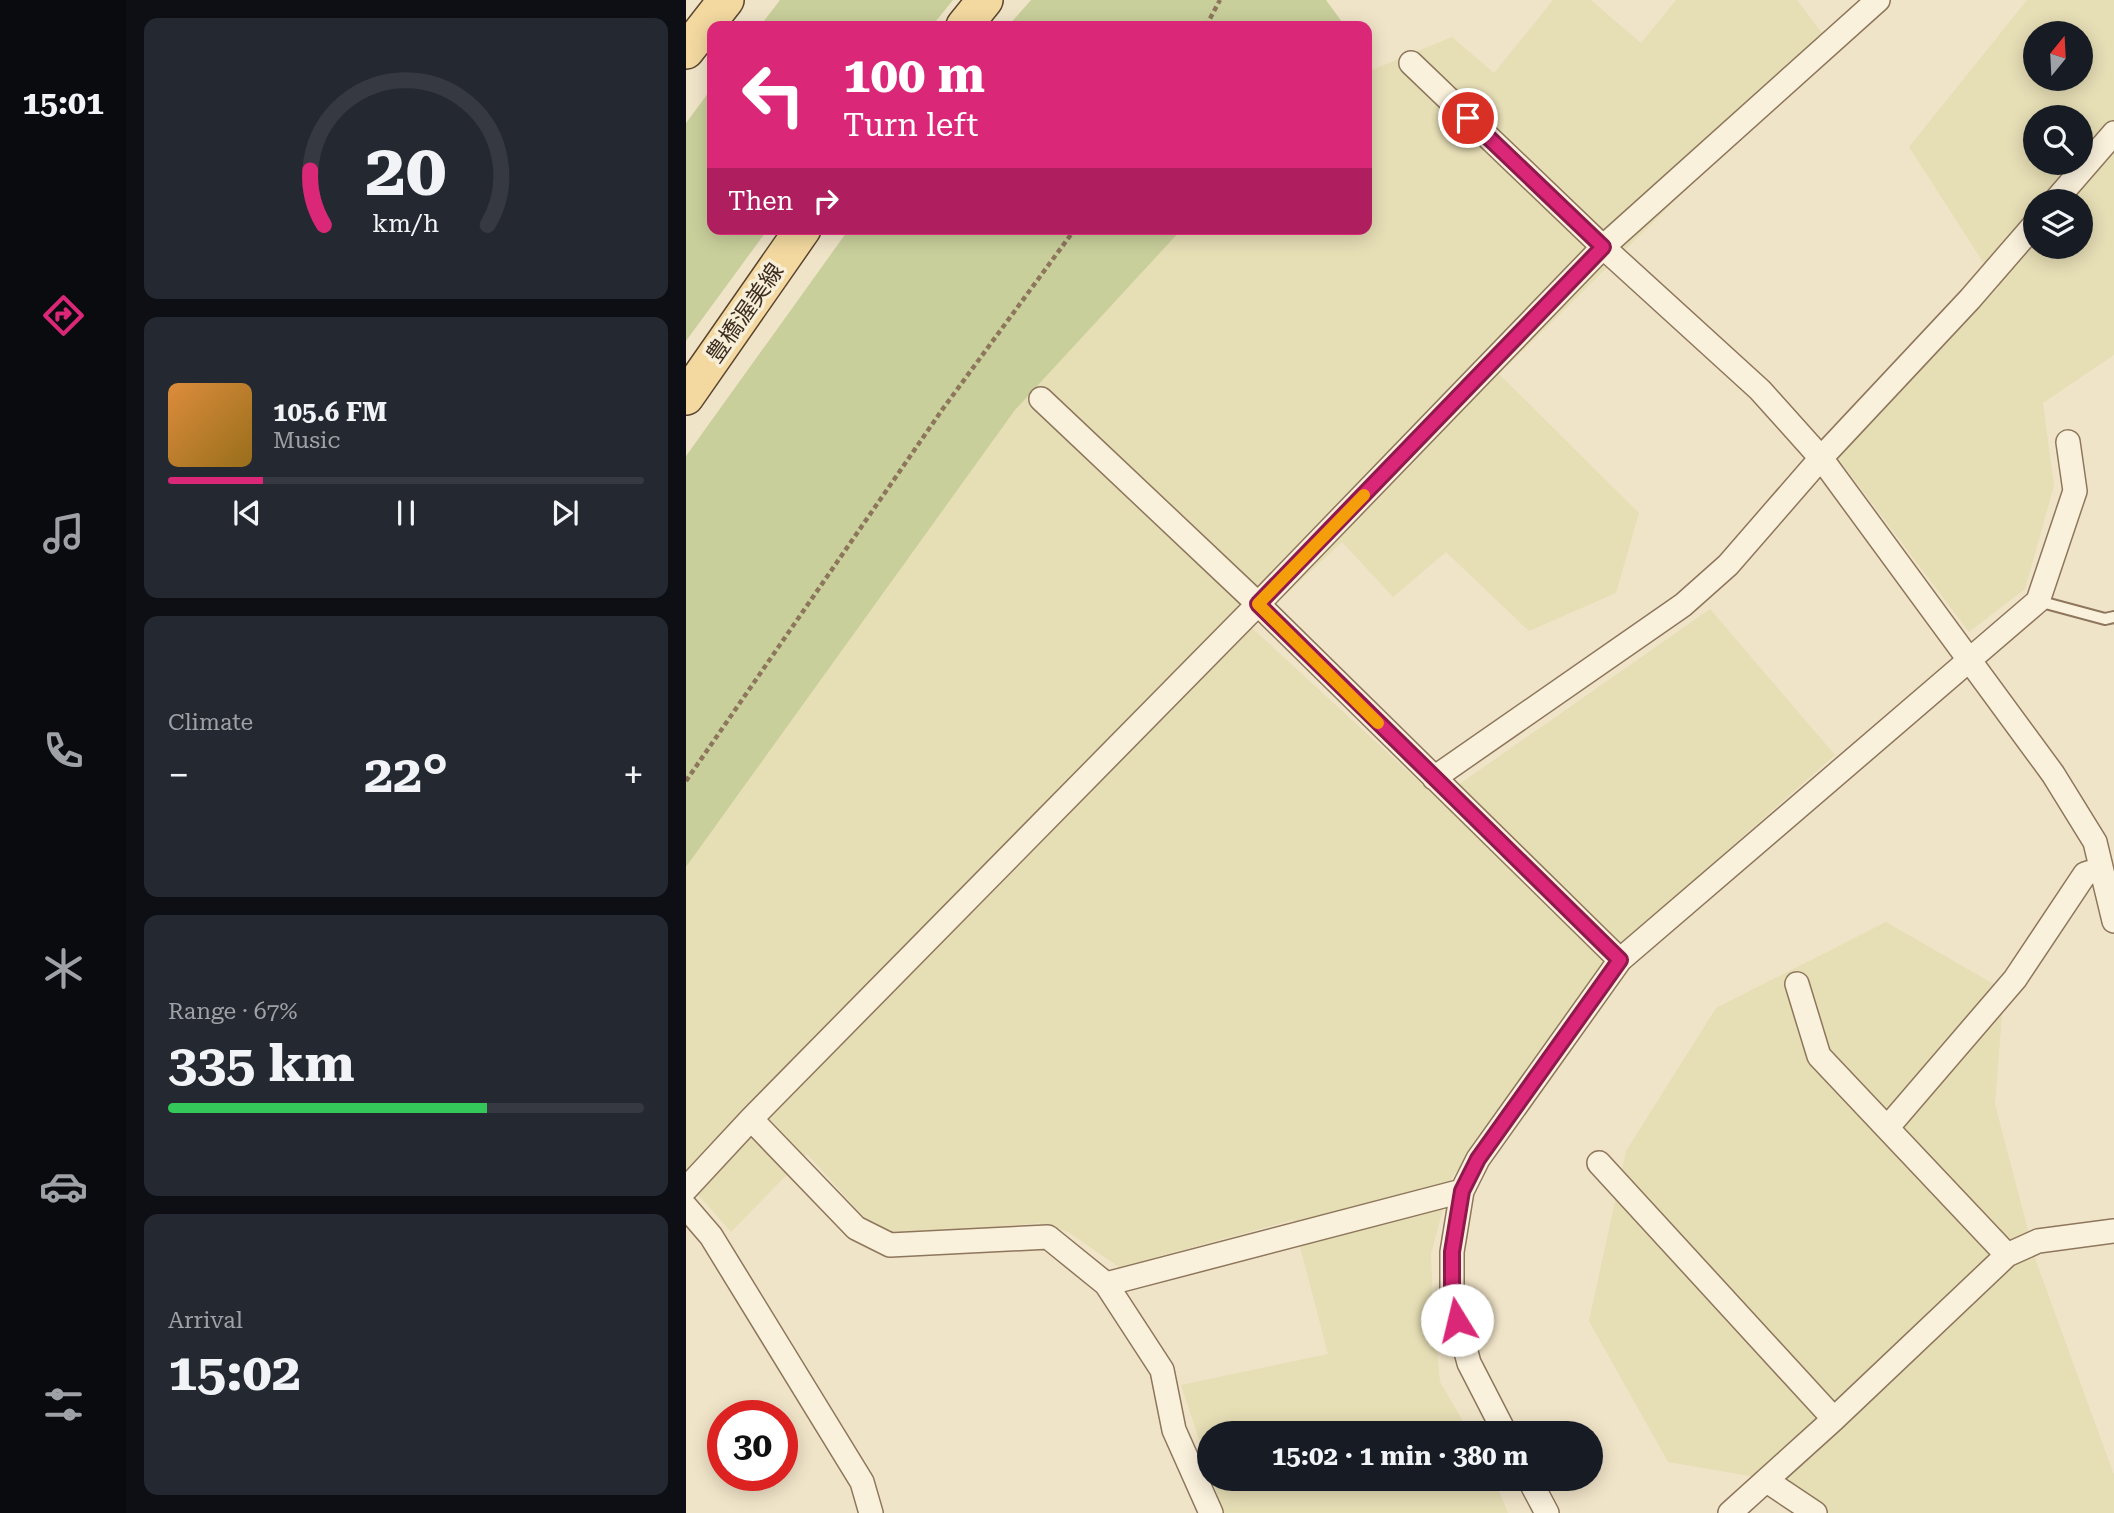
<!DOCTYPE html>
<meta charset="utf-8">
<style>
body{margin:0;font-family:"Roboto Serif","Noto Sans JP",serif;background:#242831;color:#f1f3f6;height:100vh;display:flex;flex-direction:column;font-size:26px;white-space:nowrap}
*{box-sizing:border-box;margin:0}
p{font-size:23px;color:#9ea1a6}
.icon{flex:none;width:38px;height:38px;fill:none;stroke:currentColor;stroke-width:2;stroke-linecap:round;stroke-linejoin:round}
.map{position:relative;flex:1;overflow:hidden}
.side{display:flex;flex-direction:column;gap:18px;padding:18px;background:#0d0f14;width:560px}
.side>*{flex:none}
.top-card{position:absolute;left:21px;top:21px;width:665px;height:214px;border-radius:14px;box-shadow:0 4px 18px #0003;background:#db2777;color:#fff;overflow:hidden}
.needle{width:46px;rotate:18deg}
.tools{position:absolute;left:1337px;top:21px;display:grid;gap:14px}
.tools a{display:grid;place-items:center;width:70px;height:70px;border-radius:50%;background:#171b24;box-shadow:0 4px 18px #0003;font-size:35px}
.speed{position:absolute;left:21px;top:1400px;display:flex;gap:14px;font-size:35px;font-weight:700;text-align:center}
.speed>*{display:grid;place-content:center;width:91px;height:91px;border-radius:50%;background:#171b24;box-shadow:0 4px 18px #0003;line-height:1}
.speed .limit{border:10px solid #d22;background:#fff;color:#111}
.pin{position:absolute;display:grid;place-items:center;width:60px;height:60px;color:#fff;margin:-30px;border:4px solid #fff;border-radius:50%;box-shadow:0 2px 7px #0007}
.me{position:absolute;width:77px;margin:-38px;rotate:351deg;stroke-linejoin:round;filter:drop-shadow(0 0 5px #0008)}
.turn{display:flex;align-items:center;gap:24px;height:147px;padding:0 21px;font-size:32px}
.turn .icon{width:91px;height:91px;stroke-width:2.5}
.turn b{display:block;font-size:49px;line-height:60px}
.then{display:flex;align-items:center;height:66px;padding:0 21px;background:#0003;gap:14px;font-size:26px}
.big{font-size:52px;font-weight:700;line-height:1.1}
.side .tile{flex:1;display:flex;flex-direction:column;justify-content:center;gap:10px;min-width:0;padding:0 24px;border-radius:14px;background:#242831}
.side .dial{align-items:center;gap:0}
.dial svg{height:182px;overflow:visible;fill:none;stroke:#363941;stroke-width:7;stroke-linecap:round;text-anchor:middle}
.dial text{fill:#f1f3f6;stroke:none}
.song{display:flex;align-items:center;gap:21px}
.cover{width:84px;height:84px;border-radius:10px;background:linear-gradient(135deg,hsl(30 70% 55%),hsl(40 70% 35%))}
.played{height:7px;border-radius:4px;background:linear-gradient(90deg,#db2777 20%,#363941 20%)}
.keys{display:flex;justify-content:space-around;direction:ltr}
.heat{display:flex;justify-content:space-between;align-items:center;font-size:38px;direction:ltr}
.charge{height:10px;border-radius:5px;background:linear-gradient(90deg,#34c759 67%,#363941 0)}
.trip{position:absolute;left:511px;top:1421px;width:406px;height:70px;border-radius:35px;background:#171b24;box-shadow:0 4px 18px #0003;font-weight:700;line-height:70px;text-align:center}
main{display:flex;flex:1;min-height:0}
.tab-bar{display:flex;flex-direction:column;width:126px;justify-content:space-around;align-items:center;background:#090b0e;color:#9ea1a6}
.tab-bar .icon{width:49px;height:49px}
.tab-bar .selected{color:#db2777}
.tab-bar b{font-size:32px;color:#f1f3f6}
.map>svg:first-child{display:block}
.farmland{fill:#e6deb5;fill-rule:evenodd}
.green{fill:#c9cf9b}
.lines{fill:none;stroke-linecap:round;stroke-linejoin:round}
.service-casing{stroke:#8d765c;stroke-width:14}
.minor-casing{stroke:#8d765c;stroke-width:26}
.primary-casing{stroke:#5b4430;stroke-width:38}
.path{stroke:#8d765c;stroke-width:4.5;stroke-dasharray:5 3.5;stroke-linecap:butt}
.service{stroke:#faf1dc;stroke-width:10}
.minor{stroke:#faf1dc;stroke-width:23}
.primary{stroke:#f3d9a0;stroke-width:35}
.route-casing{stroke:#8e194d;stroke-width:18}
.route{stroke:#db2777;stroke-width:12}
.slow{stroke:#f59e0b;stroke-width:12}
.labels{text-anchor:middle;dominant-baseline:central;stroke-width:7;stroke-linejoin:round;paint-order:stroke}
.street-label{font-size:23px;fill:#3d2e20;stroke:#f7eed8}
</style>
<main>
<nav class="tab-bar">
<b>15:01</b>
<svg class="icon selected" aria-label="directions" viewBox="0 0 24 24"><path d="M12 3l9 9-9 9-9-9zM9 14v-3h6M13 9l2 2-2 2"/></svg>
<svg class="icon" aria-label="music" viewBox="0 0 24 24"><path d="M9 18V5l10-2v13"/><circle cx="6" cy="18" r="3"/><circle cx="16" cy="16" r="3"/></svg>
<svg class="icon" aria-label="phone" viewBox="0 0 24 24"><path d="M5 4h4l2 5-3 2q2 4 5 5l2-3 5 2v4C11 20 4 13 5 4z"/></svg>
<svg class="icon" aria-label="climate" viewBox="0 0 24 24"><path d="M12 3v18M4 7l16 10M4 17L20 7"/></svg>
<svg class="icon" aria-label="car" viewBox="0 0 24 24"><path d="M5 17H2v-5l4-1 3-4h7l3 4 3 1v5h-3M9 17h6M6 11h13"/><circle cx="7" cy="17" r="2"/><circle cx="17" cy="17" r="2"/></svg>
<svg class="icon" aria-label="filters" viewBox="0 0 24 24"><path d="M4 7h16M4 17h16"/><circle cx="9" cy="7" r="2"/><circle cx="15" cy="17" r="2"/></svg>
</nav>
<section class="side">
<div class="tile dial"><svg viewBox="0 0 100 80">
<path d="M14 69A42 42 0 1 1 86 69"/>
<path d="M14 69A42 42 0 0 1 8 45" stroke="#db2777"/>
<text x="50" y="56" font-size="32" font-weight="700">20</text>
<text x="50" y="72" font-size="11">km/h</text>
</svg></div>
<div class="tile">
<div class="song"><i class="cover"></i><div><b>105.6 FM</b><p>Music</p></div></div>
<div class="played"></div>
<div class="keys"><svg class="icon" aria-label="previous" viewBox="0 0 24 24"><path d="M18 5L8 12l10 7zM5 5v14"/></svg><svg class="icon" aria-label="pause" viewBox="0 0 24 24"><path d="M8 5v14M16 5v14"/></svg><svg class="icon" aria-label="next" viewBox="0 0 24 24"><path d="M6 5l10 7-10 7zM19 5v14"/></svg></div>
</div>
<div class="tile"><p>Climate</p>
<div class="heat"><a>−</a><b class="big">22°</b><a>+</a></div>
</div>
<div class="tile"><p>Range · 67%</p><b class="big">335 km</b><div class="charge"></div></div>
<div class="tile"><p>Arrival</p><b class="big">15:02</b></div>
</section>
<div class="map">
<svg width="1428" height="1513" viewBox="0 0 1428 1513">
<rect width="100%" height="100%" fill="#f0e4c8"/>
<path class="farmland" d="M867,0H905L955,43L990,0H1111L1146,46L813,374L953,513L930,593L843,631L760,552L707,597L656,542L565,627L752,799L1024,609L1149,755L932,947L765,1179L745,1254L747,1305L754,1382L784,1433H523V1469L495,1385L642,1354L607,1220L433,1267L382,1232L353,1223L208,1235L181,1221L121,1154L45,1232L0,1181V867L329,410L496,229H681V72L766,37L808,73Z
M1341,0H1428V355L1357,403L1368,486L1339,589L1283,632L1148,453L1313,287L1223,147ZM1349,33H1395V79H1349ZM1349,117H1395V163H1349ZM1349,201H1395V247H1349Z
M1200,922L1318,990L1309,1104L1350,1261L1428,1475V1513H1120L1064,1476L982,1462L903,1321L940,1151L1030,1008Z
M526,1479H808L822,1513H538Z"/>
<path class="green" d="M94,0H267L246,26H74Z
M345,0H640L659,26H322Z
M26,88V229H82L0,341V123Z
M163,229H496L329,410L0,867V456Z"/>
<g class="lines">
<g class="service-casing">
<path id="service" d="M1352,601L1419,619L1428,617"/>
</g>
<g class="minor-casing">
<path id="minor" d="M725,63L917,247L1074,390L1135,458L1367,774L1409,842L1428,921
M1369,201L1428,133
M355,399L572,604L934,960
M748,778L997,605L1042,565L1135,458L1284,299L1349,224
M1111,984L1133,1056L1321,1255
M65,1119L170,1228L204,1245L362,1237L420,1284L476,1370L488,1430L525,1513
M1201,1128L1329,979L1399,874L1415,869
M913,1163L1148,1419
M0,1189L65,1119L572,604L917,247L1192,0
M0,1207L25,1236L176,1482L185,1513
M420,1284L776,1191
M819,1433L783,1363L766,1299V1252L776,1191L792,1159L934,960L1352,601L1389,491L1382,442
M843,1479L861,1513
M1081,1481L1129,1513
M1044,1513L1148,1419L1321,1255L1352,1241L1428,1231"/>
</g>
<g class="primary-casing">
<path id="primary" d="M278,26L299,0
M0,51L40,0
M0,397L117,229"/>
</g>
<path class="path" d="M520,26L534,0
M0,781L256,410L389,229"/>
<use href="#service" class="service"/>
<use href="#minor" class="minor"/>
<use href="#primary" class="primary"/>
</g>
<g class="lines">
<g class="route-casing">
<path id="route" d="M771,1320L766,1299V1252L776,1191L792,1159L934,960L572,604L917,247L782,118"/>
</g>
<use href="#route" class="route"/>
<path class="slow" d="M678,495L572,604L692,723"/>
</g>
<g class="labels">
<g class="street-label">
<text transform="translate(59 313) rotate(-55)">豊橋渥美線</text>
</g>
</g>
</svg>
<div class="tools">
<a><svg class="needle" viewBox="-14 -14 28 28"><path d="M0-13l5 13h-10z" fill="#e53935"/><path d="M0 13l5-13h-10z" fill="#9ea1a6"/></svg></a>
<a><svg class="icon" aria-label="search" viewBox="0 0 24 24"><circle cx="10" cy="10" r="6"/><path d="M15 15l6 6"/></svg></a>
<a><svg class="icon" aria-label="layers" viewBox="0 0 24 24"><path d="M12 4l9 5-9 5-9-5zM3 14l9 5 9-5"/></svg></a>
</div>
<div class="speed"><div class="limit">30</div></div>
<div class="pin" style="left:782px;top:118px;background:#d93025"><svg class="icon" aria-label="arrive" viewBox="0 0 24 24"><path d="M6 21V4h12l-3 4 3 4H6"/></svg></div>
<svg class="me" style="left:771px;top:1320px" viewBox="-20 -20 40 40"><circle r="19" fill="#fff"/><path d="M0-13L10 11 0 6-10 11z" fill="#db2777"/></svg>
<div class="trip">15:02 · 1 min · 380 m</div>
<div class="top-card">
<div class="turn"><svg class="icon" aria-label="left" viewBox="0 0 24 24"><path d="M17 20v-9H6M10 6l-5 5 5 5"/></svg><div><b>100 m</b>Turn left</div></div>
<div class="then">Then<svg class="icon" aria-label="right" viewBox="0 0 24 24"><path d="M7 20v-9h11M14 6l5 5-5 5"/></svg></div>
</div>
</div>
</main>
